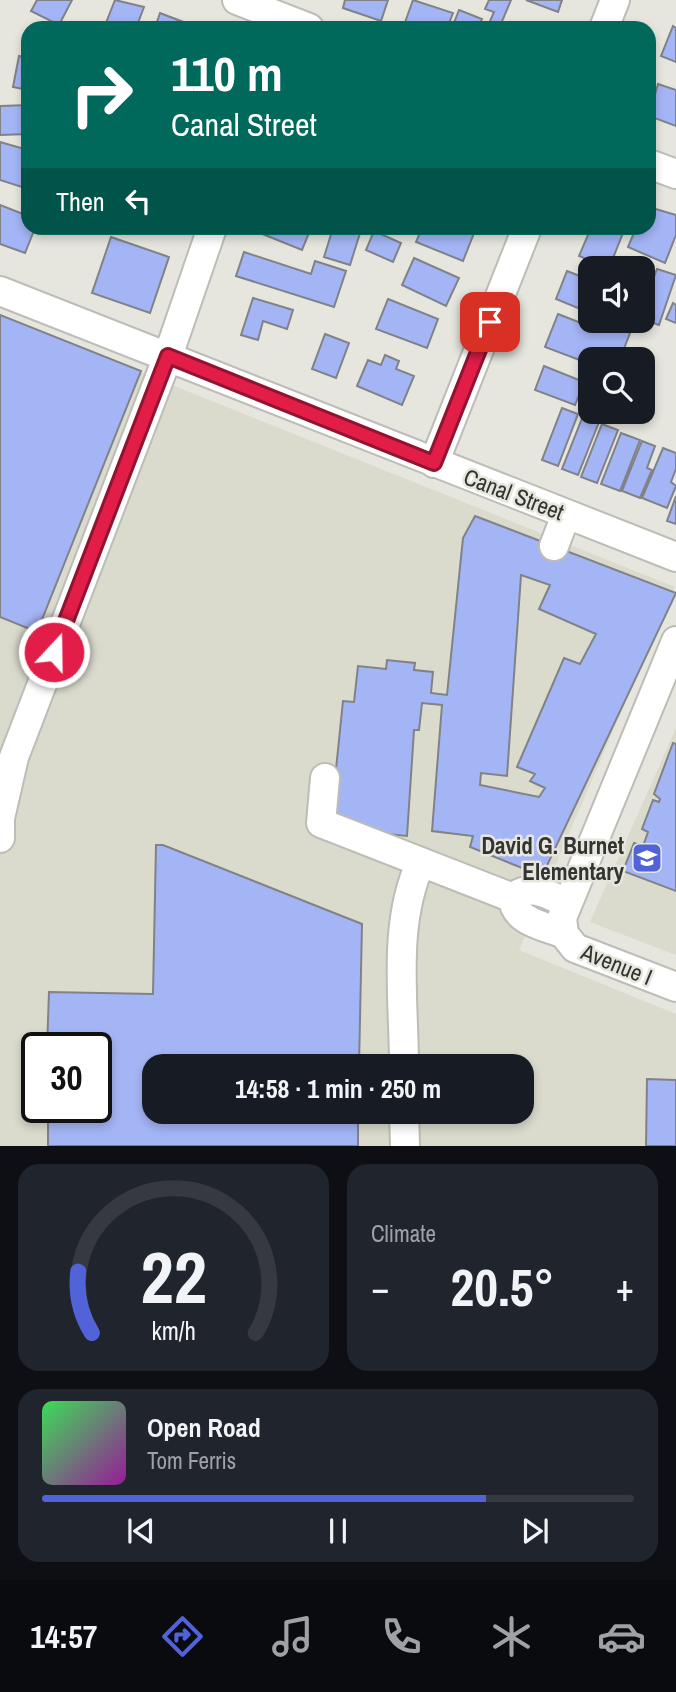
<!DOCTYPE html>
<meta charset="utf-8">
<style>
body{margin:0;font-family:"Archivo Narrow",sans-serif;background:#20242c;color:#f1f3f6;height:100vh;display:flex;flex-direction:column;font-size:26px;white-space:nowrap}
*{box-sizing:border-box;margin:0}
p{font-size:23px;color:#9ea1a6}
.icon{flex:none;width:38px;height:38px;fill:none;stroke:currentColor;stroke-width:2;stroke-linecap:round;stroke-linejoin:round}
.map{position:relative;height:1146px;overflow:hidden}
.side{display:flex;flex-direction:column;gap:18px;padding:18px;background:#0d0f14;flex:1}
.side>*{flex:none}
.banner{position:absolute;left:21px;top:21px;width:635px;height:214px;border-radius:21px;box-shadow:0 4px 10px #0003;background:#00695c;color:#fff;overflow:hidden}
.tools{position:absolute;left:578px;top:256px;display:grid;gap:14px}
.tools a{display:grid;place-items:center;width:77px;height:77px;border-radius:14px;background:#171b24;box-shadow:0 4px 10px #0003;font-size:35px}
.speed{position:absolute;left:21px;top:1032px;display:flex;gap:14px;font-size:35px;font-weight:700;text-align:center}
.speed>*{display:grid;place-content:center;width:91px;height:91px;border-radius:50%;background:#171b24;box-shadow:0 4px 10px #0003;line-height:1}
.speed .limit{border:4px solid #111;border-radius:10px;background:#fff;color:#111}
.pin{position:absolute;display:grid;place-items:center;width:60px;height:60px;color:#fff;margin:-30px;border-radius:14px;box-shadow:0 4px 10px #0006}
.me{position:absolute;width:77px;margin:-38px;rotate:21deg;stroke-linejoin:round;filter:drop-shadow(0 0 5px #0008)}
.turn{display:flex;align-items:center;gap:24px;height:147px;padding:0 35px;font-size:32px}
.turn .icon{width:91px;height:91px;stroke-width:2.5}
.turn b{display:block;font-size:49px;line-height:60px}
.then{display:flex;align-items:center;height:66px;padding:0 35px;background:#0003;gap:14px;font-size:26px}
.big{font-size:52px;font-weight:700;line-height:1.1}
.side .card{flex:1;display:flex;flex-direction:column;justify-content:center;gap:10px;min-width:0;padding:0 24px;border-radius:21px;background:#20242c}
.side .dial{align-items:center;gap:0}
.dial svg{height:182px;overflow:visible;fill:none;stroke:#363941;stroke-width:7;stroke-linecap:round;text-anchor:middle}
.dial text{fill:#f1f3f6;stroke:none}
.song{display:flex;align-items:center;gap:21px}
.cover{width:84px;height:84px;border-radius:10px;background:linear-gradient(135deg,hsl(130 70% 55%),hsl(300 70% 35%))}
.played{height:7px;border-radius:4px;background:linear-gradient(90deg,#5263d9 75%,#363941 75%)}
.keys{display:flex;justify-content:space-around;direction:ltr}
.heat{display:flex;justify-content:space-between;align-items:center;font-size:38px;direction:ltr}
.side .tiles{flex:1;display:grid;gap:18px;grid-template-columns:1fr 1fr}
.card:last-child{grid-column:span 2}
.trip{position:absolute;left:142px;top:1054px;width:392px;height:70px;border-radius:21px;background:#171b24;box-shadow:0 4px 10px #0003;font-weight:700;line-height:70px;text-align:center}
.tabs{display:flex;height:112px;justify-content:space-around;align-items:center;background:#090b0e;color:#9ea1a6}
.tabs .icon{width:49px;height:49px}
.tabs .selected{color:#5263d9}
.tabs b{font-size:32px;color:#f1f3f6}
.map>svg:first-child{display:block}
.built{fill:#dadbcd;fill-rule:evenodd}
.building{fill:#a4b5f5;stroke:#808288;stroke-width:2;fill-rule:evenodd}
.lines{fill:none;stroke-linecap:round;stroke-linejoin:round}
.minor-casing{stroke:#bcbdb6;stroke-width:32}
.minor{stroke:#fff;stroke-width:28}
.route-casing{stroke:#92132f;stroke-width:18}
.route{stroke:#e11d48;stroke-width:12}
.labels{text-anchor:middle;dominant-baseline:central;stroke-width:5;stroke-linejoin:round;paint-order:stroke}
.street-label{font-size:23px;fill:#333330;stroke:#e6e6df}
.poi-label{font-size:23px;font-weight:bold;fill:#333330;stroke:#e6e6df;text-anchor:end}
</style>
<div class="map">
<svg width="676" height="1146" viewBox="0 0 676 1146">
<rect width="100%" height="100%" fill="#e6e6df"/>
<path class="built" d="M0,316L675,587L519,950L676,1014V1146H0ZM37,1048H96V1108H37ZM154,1066H522V1111H154Z
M676,728V955L590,922Z"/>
<path class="building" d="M37,0H72L59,25L31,11Z
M115,0L144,7L136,28H104Z
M345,0H388L381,21L343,8Z
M413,0L453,13L447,28H403Z
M489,0H511L500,26L505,28H487L494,12L485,9Z
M526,0H562L558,12Z
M459,10L482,19L478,28H452Z
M160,13L186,23L185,28H155Z
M673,26L676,28V62L661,56Z
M19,56L28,58V90L13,87Z
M658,84L676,90V126L649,116Z
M28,105V134L0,135V106Z
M0,142L28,150V189L0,180Z
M0,205L28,216V228H35L25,253L0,244Z
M649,207L676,215V235L665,263L628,247L636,228H649Z
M256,228H311L302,250L255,231Z
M333,228L361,230L350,265L324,257Z
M422,228H476L463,261L416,242Z
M591,228H625L609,268L579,256Z
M374,231L401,243L393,262L366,250Z
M111,237L169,257L150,313L92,293Z
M244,252L311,274L315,261L346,271L334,307L236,276Z
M414,258L459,278L446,306L402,285Z
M657,269L676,275L659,325L642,319V308Z
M567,271L590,280V313L556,299Z
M253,298L293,310L287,329L263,321L258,340L241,335Z
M388,299L438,319L427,348L376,329Z
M673,303L676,305V323L666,319Z
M558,314L604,332L607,324L630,333L620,359H590V364L545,347Z
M0,315L141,371L37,632L0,617Z
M325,334L349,343L336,378L312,369Z
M385,355L399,361L396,369L414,376L402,405L357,386L368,360L381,365Z
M544,366L584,382L575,405L535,390Z
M562,408L578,414L558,466L542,460Z
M583,416L599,422L578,475L562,469Z
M602,424L618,430L597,483L581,477Z
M621,433L640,440L620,491L601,484Z
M642,441L655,446L647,468L652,470L640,498L622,491Z
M663,448L676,453V469L671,482L676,486L667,508L642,498Z
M676,496V524L667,521Z
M475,516L676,593L542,876L470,847L473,836L432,831L442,705L422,703L419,730H414L407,836L348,830L331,818L343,701L354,702L358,666L386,669L387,660L415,663L414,670L433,672L431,693L447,695L463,538ZM521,575L550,585L539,609L596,634L580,664L564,658L517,767L535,774L530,781L545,788L539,797L480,785L481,773L507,776Z
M673,743L676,744V891L623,871L634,843L643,846L648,832L642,829L653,800L659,802L660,799L654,794Z
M156,845H163L362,924L359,1066H154V1111H358V1146H48V1115L64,1116V1108H96V1048H47L49,992L153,994Z
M647,1079L676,1080V1146H646Z"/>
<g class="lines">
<g class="minor-casing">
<path id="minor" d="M237,0L309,28
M604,28L615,0
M649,164L676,174
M0,291L676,557
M434,463L527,228
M554,546L566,515
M676,641L562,918L564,934L575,948L676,987
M325,778L321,823L513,898
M0,838V818L14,757L168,356L212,228
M513,898C514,922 545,926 564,934
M513,898C530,882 548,895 567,903
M404,1066C404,999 392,924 421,862
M404,1111L405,1146"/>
</g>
<use href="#minor" class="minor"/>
</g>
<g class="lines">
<g class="route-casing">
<path id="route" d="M54,652L168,356L434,463L490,322"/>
</g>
<use href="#route" class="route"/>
</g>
<defs>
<g id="school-square" transform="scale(1.575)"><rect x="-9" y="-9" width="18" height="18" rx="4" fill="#5263d9" stroke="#e6e6df"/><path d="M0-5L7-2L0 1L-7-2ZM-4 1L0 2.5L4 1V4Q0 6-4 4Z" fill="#fff"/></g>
</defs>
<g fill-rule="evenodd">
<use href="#school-square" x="647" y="858"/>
</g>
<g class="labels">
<g class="street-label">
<text transform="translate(514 494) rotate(21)">Canal Street</text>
<text transform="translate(617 964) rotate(22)">Avenue I</text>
</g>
<g class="poi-label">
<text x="624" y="845">David G. Burnet<tspan x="624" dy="26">Elementary</tspan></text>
</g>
</g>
</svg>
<div class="tools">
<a><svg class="icon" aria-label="sound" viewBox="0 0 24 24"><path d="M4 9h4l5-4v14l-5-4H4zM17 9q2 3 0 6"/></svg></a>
<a><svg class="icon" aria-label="search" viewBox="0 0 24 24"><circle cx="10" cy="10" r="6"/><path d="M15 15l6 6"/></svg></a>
</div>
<div class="speed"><div class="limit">30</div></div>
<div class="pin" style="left:490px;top:322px;background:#d93025"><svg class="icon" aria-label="arrive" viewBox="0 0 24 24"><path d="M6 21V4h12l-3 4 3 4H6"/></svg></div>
<svg class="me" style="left:54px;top:652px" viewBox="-20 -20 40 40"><circle r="17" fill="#e11d48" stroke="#fff" stroke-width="3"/><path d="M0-11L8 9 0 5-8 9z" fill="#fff"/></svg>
<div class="trip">14:58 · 1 min · 250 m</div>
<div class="banner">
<div class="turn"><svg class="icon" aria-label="right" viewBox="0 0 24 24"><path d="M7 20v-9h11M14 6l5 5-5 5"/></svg><div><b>110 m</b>Canal Street</div></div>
<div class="then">Then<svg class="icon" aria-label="left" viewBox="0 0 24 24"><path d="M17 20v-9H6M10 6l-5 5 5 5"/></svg></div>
</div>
</div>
<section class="side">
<div class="tiles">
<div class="card dial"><svg viewBox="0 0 100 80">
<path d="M14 69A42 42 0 1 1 86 69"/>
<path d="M14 69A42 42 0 0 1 8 42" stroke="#5263d9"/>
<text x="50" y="56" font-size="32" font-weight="700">22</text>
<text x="50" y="72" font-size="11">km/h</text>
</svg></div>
<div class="card"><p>Climate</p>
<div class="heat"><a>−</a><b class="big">20.5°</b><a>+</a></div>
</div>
<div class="card">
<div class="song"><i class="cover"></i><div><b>Open Road</b><p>Tom Ferris</p></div></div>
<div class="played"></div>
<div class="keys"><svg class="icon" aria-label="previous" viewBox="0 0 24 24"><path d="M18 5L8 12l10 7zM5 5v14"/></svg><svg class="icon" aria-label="pause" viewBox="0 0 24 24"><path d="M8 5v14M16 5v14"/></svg><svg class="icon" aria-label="next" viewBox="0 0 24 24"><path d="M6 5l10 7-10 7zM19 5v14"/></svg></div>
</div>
</div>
</section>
<nav class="tabs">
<b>14:57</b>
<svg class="icon selected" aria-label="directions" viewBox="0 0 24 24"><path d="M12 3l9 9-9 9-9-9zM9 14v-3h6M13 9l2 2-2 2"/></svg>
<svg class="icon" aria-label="music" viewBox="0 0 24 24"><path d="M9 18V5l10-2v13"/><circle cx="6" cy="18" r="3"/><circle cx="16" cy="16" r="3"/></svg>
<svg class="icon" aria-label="phone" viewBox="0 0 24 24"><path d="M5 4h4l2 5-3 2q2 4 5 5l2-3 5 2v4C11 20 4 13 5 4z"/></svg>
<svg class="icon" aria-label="climate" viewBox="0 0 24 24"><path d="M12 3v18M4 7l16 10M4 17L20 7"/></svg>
<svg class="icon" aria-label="car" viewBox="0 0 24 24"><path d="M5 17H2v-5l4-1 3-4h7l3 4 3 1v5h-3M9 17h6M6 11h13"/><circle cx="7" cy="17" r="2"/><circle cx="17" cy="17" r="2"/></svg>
</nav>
